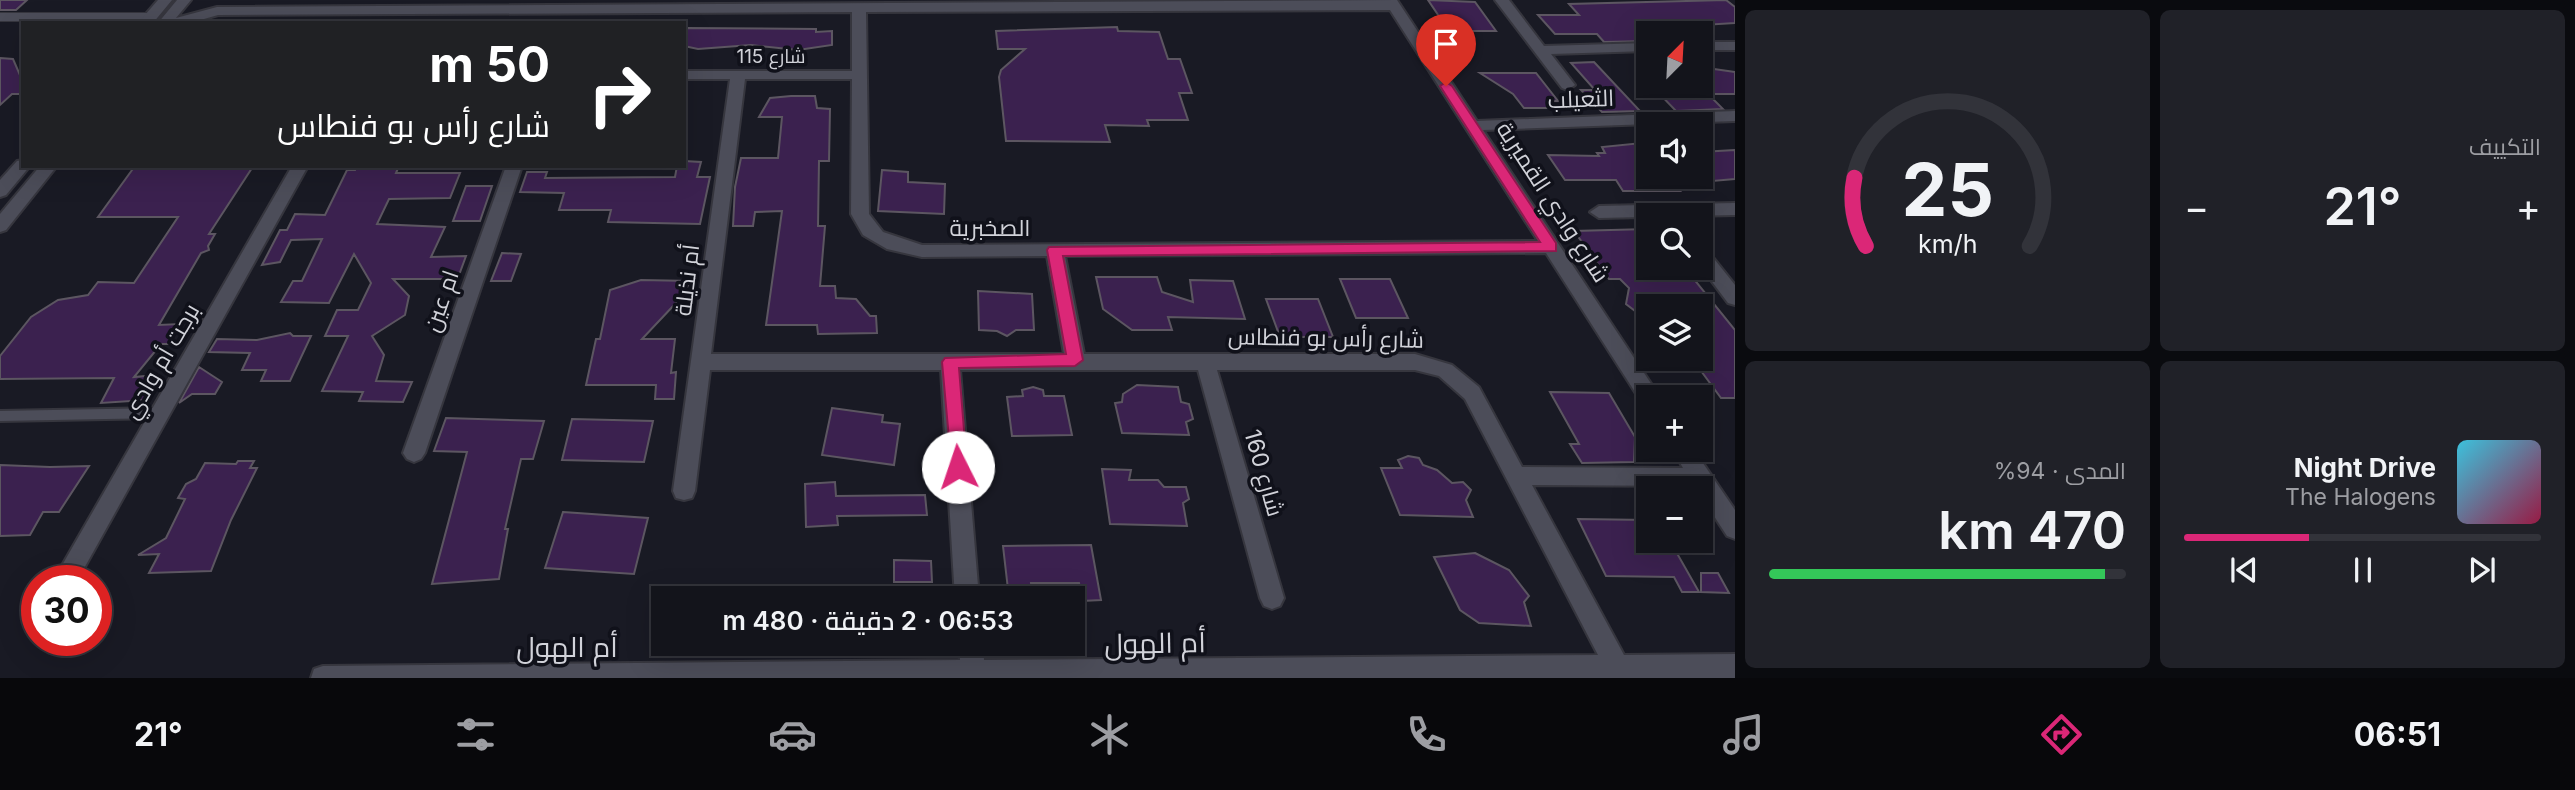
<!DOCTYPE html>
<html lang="ar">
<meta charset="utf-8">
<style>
body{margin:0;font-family:Inter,Cairo,sans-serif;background:#202128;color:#f1f3f6;direction:rtl;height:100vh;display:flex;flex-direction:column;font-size:26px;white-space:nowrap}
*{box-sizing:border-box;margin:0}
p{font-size:23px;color:#9d9ea3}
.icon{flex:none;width:38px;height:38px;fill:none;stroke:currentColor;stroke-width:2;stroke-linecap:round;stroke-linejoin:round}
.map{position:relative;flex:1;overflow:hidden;direction:ltr}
.details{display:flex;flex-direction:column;gap:10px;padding:10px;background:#0a0b0f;width:840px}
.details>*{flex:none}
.top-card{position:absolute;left:21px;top:21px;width:665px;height:147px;border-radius:0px;box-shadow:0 7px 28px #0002,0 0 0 2px #32333a;direction:rtl;background:#202124;color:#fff;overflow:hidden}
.needle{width:46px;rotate:24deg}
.buttons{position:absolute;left:1636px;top:21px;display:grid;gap:14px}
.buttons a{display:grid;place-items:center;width:77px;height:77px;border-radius:0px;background:#13141b;box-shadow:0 7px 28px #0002,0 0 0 2px #32333a;font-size:35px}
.speed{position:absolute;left:21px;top:565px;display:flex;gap:14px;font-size:35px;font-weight:700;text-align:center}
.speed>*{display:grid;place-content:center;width:91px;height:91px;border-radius:50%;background:#13141b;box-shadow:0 7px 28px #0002,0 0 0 2px #32333a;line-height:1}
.speed .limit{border:10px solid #d22;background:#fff;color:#111}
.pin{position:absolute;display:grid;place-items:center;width:60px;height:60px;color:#fff;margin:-72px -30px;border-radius:50% 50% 50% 0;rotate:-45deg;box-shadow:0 0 7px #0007}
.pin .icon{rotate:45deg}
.me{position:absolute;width:77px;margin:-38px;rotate:356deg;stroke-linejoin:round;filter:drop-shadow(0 0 5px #0008)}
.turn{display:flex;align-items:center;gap:24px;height:147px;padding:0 21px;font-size:32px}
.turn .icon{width:91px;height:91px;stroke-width:2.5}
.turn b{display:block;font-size:49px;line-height:60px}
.big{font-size:52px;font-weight:600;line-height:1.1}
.details .widget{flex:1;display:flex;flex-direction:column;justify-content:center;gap:10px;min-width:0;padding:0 24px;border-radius:10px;background:#202128}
.details .dial{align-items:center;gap:0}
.dial svg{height:182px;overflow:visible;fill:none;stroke:#32333a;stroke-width:7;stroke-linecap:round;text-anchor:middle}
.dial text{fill:#f1f3f6;stroke:none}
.song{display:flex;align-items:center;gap:21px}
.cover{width:84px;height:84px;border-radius:10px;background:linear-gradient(135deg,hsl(190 70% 55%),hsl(340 70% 35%))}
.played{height:7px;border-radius:4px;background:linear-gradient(90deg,#db2777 35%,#32333a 35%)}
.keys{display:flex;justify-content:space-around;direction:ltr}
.heat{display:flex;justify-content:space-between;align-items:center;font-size:38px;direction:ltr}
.charge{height:10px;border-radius:5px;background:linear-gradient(90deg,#34c759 94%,#32333a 0)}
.details .tiles{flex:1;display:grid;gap:10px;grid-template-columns:repeat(2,1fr)}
.trip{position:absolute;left:651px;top:586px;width:434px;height:70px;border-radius:0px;background:#13141b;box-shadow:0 7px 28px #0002,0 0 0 2px #32333a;font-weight:600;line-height:70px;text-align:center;direction:rtl}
.tab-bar{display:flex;height:112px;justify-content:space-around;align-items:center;background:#08080b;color:#9d9ea3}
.tab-bar .icon{width:49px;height:49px}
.tab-bar .current{color:#db2777}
.tab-bar b{font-size:32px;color:#f1f3f6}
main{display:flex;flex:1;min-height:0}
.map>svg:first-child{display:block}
.building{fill:#3b214f;stroke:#5c5661;stroke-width:2}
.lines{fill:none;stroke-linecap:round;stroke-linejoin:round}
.lane-far1-casing{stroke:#36363e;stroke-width:10}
.lane-casing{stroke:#36363e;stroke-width:14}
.street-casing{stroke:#36363e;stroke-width:4}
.lane-far1{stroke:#4c4d59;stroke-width:8}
.lane{stroke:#4c4d59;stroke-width:10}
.street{fill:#4c4d59;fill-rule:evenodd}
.route{fill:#db2777;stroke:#8e194d;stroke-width:2}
.labels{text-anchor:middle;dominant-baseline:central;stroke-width:7;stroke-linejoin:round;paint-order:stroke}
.far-street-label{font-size:19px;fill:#d1d2d9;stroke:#10111a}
.street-label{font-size:23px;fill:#d1d2d9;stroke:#10111a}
.near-street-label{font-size:28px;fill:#d1d2d9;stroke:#10111a}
</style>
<main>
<section class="details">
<div class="tiles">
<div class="widget"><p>التكييف</p>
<div class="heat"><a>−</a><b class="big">21°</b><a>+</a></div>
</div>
<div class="widget dial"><svg viewBox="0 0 100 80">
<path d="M14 69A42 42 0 1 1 86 69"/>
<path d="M14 69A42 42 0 0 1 9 39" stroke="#db2777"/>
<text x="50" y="56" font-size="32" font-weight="700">25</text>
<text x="50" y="72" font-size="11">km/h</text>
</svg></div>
<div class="widget">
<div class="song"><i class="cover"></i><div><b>Night Drive</b><p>The Halogens</p></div></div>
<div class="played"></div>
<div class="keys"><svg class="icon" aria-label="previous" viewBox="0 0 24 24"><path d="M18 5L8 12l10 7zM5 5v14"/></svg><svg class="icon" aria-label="pause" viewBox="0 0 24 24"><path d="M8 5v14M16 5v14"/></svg><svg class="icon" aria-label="next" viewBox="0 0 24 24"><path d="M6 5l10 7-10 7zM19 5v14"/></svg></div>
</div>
<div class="widget"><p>المدى · 94%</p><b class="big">470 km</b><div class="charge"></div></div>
</div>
</section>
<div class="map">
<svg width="1735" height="678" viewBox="0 0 1735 678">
<rect width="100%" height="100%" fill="#191a24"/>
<path class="building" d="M0,0H27L16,10H0Z
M1428,0L1475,2L1496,31H1449Z
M1726,0L1735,7V23L1702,25L1711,33H1648V41L1604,42L1597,34H1555L1538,15H1579L1569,4Z
M1117,27L1118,31L1159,32L1168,59H1180L1192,93H1179L1188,120H1147L1149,126L1105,125L1110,142L1006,141L999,77L1001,70L1025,49H998L996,31Z
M687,28L816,29V32L832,31V45L798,50L751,45L698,49L684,46Z
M0,58L13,59L23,82V94H12L0,105Z
M1594,62L1640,111L1602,112L1581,90H1595L1571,63Z
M1714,69L1735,72V94H1708L1723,109L1676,111L1652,86L1701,87V71Z
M1480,73H1536L1558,101H1550L1553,106L1549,108H1524L1513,94Z
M791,96H815L817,108L830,109L829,161H819L818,226H825L820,286H835L836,298L856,299L870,316H876L877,333L818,334L817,325H766L782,211L755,212L753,226H733L735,187L741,158H778L782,117H759L770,98Z
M1642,143L1648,152V177H1669L1680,191H1623L1616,180H1565L1548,155L1599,156L1597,153H1605L1602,147Z
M1735,150V179L1701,182V152Z
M684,161L701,162L697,177H710L700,224L608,222L611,210H559L564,193L520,192L527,172H547L545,178L675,177L677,166H684Z
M135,166H162L160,169L252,168L209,234H215L208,246L209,250L201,253L159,325L180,324L169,344H161L134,377L157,375L146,400L101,403L114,378L0,379V356L31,317L58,300L88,295L98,282L134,283L178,217H98Z
M356,166H399L396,173H460L450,198L389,199L377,224L445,227L431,257L466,256L459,275H452L450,279H393L409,296L405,315L372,336L384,355L376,381L412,382L403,402L359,401L363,392L322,391L348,336H325L337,310H358L371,283L354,254L329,303L281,302L293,281H302L322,239L291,240L280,262L262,265L280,230H287L295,214L325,215L347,170H355Z
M882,170L908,172V182L945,184L944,214L878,211Z
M466,186H492L480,221H453Z
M1648,229V268H1685L1735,330V398H1721L1693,360H1701V306H1648V321L1626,304L1629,288L1620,279H1609L1574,231Z
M502,253L521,254L511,281H491Z
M1096,277H1157L1162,292L1193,302L1190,280L1233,281L1245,319L1168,317L1172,330H1132L1103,309Z
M1340,279H1390L1408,318H1356Z
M641,280L691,281L675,304L642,339H675L671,373L676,372L674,399H655L656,385H586L596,339H600L610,290Z
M978,291L1032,294L1034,330H1016L1007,336L997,331L979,330Z
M1266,299H1318L1333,337H1280Z
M290,333L293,336H311L290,381H261L266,370H242L250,353L209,352L217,339L257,340Z
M199,367L222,382L215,394H192L179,403Z
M1137,385L1178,387L1181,402L1189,404L1193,419L1186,422L1189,435L1122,433L1115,403L1122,402L1123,394Z
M1033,387L1043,390L1044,396H1064L1072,435L1012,436L1007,397L1023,396L1022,390Z
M1550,392L1609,393L1635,437L1634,462L1582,463L1570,444H1579Z
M832,408L883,415L882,422L900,424L894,465L822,455Z
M446,418L544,421L533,459H521L505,529H508L499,579L432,584L467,452L434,451Z
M572,419L653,421L644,462L562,460Z
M1408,456L1419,458L1423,465L1437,470L1452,483L1463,482L1471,490L1466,500L1473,517L1400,515L1381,468H1402L1398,460Z
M238,461H254L250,468H257L231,520L211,571L149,573L159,554L138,555L166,538L185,499L178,498L186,484L196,479L205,463L236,464Z
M0,465L50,467L89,466L59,512H43L30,535L0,536Z
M1102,469L1131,470L1129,480H1158L1164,487H1186L1189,499L1183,503L1187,526L1110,524Z
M835,482L836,496L925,495L927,515L837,516L838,525L806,527L805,484Z
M563,512L648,518L634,574L545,568Z
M1578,519L1648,520V541H1670L1699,592H1682L1674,577L1606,576Z
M1091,545L1101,600L1082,601L1079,583H1031L1033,598H1009L1003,546Z
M1475,553L1509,570L1529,596L1524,602L1531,626L1479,623L1460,610L1434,557Z
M894,560L931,561L932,582H894Z
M1701,573H1718L1729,593L1701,592Z"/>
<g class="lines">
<g class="lane-far1-casing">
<path id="lane-far1" d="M0,17H150"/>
</g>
<g class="lane-casing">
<path id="lane" d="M0,416L160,413"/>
</g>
<g class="street-casing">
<path id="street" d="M158,0H172L153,23H138Z
M177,0H191L176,18L217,7L1397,0L1477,121L1735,111V121L1483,130L1656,391L1659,397H1648V405L1642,403L1546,253L1065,256L1084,354H1415L1452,365L1479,387L1522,467L1683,468L1673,450H1694L1735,510V539L1727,536L1701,496V488L1695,486L1532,485L1624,655L1735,654V678H311L314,669L323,666L960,660L959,644H983L984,660L1598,655L1465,399L1439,376L1415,370H1217L1284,598L1280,606L1272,609L1264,606L1260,598L1198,370H960L979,598H955L941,370H710L695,491L692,498L684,500L676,498L673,491L730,79H684V71H852V12L218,15L190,23H158ZM1390,10L1538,241L922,245L883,232L869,214L866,12ZM745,79H852L851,214L863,235L887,249L922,257L1047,256L1064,354H711Z
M1495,0H1509L1544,46L1648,43V51L1551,54L1575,85L1567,90L1562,88Z
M1701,42H1735V50H1701Z
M23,160V166H30L6,195L0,197V180L17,161Z
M40,166H57L6,230L0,232V214Z
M292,166H308L77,581H53Z
M506,166H522L425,453L421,459L414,462L407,459L403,453Z
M1735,203V215L1599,218L1590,212L1599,206Z
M1701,248L1707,250L1735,285V305L1728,303L1701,267Z"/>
</g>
<use href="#lane-far1" class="lane-far1"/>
<use href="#lane" class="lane"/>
<use href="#street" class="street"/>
</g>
<path class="route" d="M1446,82L1452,86L1556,243V251L1063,256L1083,360L1075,366L959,368L967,467L958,475L952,472L942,362L945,358L1066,354L1047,250L1049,247L1540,242L1440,86Z"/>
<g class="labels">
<g class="far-street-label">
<text x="771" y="56">شارع 115</text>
</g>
<g class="street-label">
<text transform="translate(1581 99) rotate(-2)">الثعيلب</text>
<text transform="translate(1553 202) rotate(57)">شارع وادي القميرية</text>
<text x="990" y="228">الصخبرية</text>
<text transform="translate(687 280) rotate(-83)">أم نذيلة</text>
<text transform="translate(441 301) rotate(-71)">ام عين</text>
<text transform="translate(1326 338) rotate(1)">شارع رأس بو فنطاس</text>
<text transform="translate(161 361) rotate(-60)">برجت أم وادي</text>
<text transform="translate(1264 473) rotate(74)">شارع 160</text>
</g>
<g class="near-street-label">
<text transform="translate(1155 643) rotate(-1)">أم الهول</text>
<text x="567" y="647">أم الهول</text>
</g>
</g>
</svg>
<div class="buttons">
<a><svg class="needle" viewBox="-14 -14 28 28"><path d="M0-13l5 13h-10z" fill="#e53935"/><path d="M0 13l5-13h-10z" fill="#9d9ea3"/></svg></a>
<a><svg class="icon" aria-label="sound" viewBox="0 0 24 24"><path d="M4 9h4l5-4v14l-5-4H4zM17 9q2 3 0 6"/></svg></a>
<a><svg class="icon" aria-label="search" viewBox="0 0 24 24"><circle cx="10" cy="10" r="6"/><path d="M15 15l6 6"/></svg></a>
<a><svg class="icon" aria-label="layers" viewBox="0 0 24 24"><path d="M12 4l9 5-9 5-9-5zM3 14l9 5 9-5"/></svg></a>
<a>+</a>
<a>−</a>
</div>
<div class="speed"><div class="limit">30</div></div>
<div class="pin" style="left:1446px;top:86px;background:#d93025"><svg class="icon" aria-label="arrive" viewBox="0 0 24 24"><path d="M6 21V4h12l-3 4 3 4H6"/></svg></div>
<svg class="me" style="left:958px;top:467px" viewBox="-20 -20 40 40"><circle r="19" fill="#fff"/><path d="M0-13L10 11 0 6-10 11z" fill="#db2777"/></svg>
<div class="trip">06:53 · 2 دقيقة · 480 m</div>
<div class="top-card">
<div class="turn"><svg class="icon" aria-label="right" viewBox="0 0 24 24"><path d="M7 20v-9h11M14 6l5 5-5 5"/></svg><div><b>50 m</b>شارع رأس بو فنطاس</div></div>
</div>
</div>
</main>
<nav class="tab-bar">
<b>06:51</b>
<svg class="icon current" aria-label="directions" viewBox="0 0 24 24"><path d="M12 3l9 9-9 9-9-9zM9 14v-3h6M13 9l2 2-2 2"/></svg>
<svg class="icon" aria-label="music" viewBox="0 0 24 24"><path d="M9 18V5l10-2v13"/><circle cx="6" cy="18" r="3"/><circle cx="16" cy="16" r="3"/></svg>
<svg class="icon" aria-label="phone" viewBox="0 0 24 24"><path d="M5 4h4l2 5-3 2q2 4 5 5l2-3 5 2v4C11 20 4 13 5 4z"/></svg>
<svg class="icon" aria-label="climate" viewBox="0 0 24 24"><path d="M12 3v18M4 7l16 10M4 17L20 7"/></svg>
<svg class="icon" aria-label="car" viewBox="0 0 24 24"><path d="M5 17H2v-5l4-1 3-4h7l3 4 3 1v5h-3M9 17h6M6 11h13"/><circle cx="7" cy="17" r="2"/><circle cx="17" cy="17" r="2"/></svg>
<svg class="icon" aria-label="filters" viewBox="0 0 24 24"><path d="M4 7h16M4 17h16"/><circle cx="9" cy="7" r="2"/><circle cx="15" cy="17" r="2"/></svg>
<b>21°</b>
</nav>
